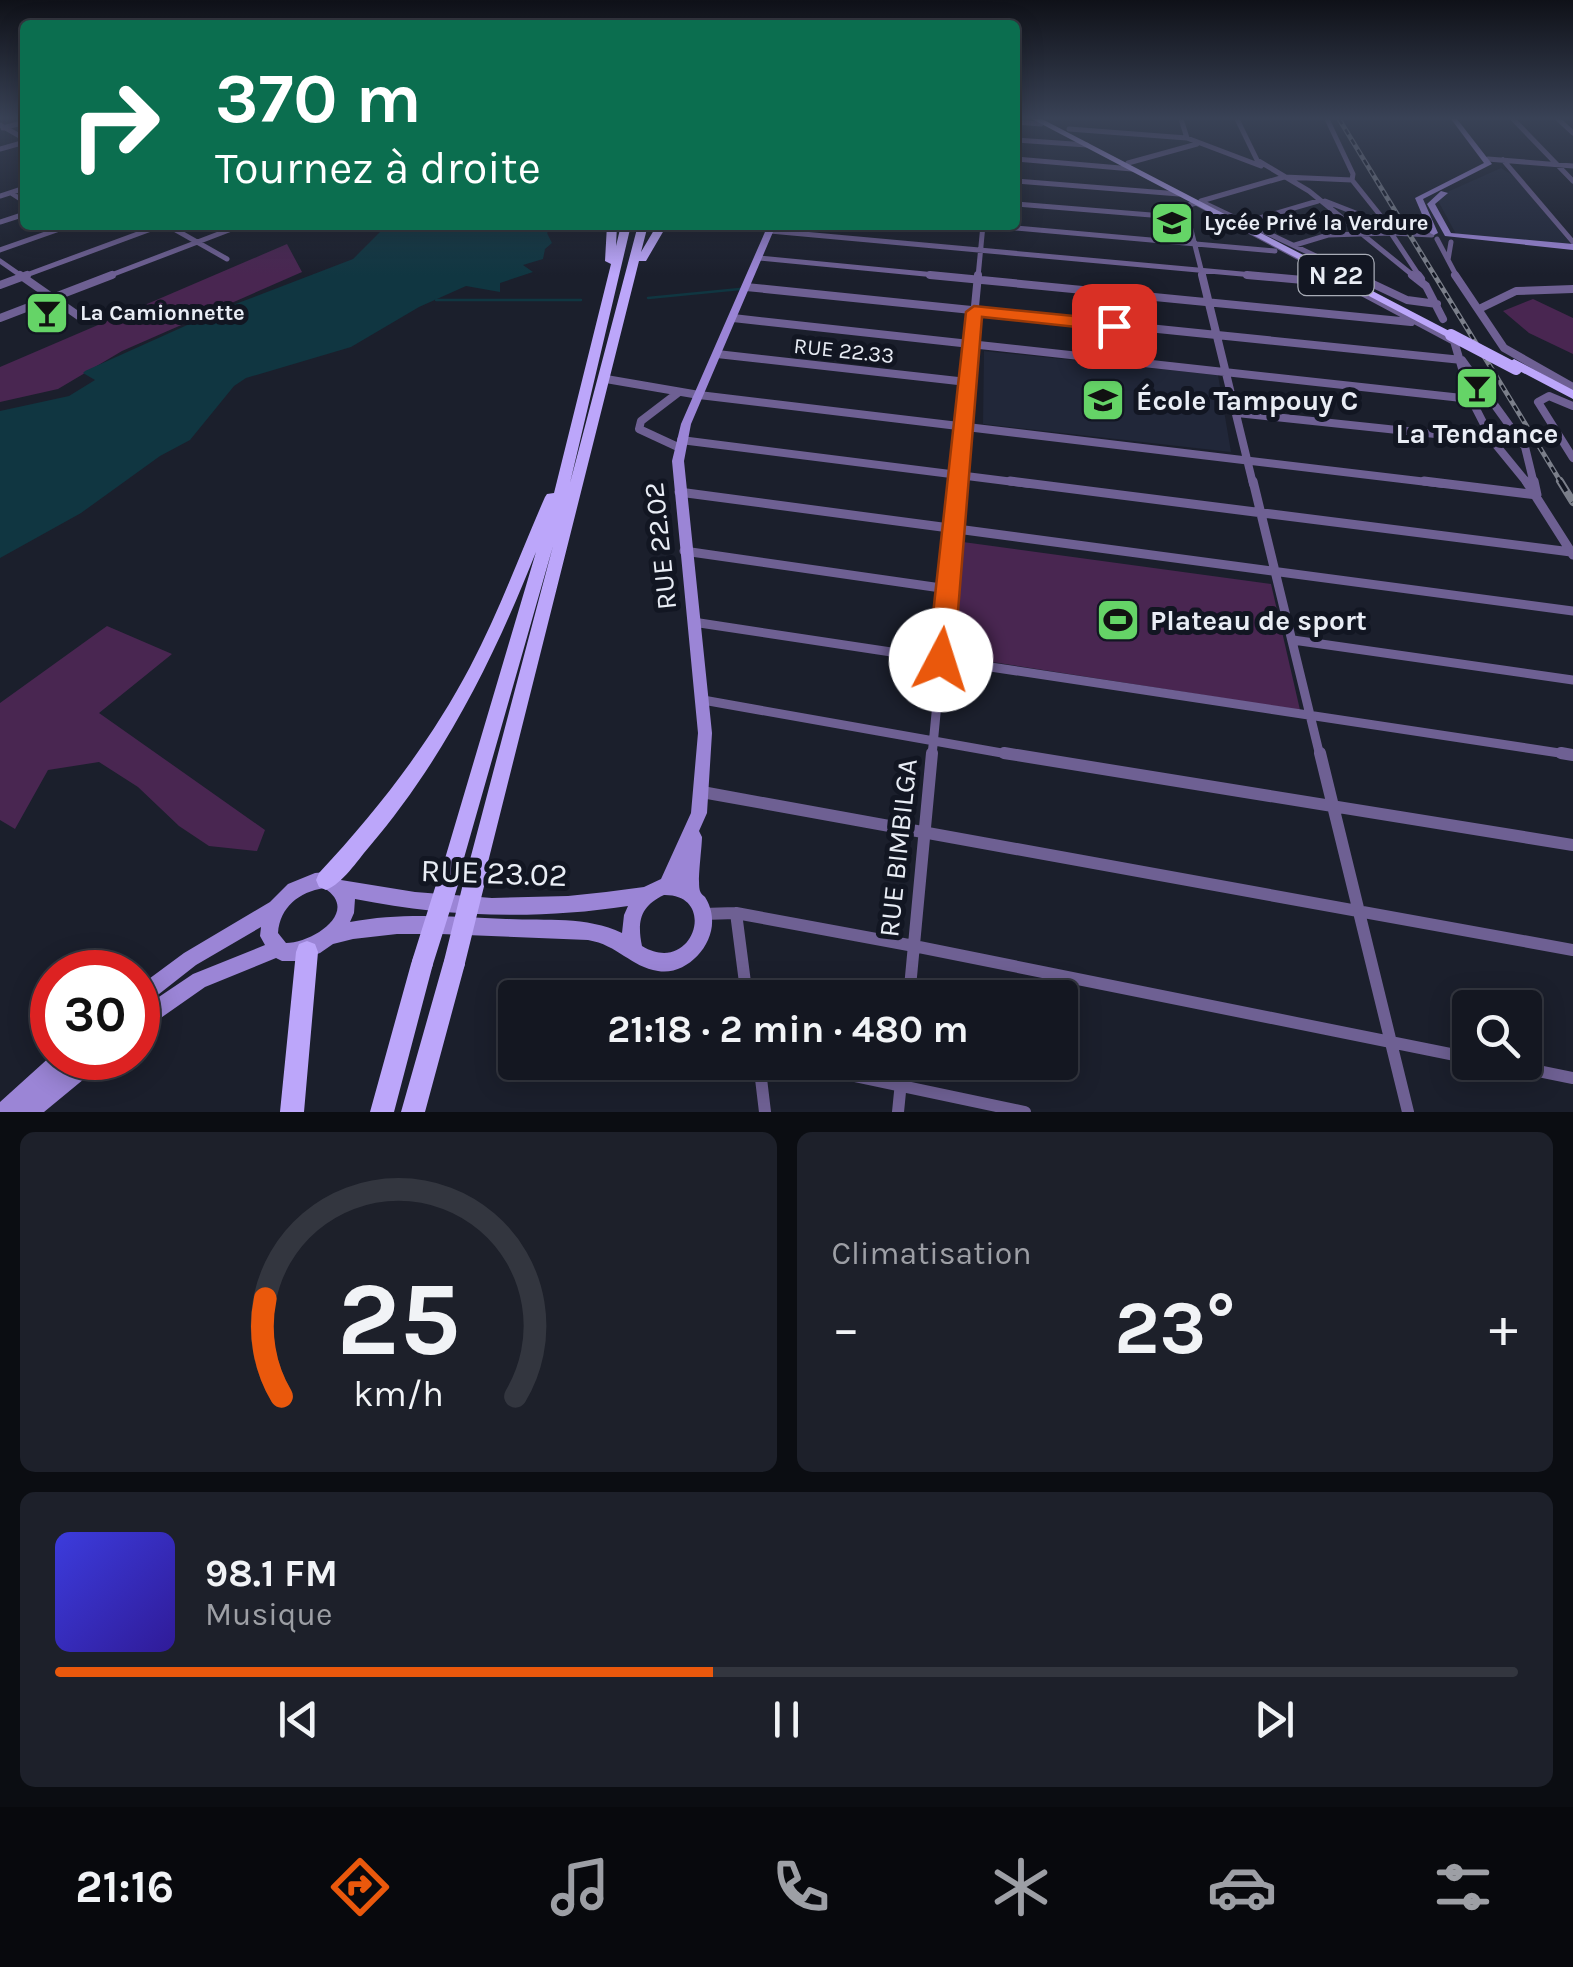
<!DOCTYPE html>
<html lang="fr">
<meta charset="utf-8">
<style>
body{margin:0;font-family:Karla,sans-serif;background:#1d202a;color:#f1f3f6;height:100vh;display:flex;flex-direction:column;font-size:38px;white-space:nowrap}
*{box-sizing:border-box;margin:0}
p{font-size:32px;color:#9d9fa5}
.icon{flex:none;width:55px;height:55px;fill:none;stroke:currentColor;stroke-width:2;stroke-linecap:round;stroke-linejoin:round}
.map{position:relative;height:1112px;overflow:hidden}
.panel{display:flex;flex-direction:column;gap:20px;padding:20px;background:#0b0d12;flex:1}
.panel>*{flex:none}
.hud{position:absolute;left:20px;top:20px;width:1000px;height:210px;border-radius:10px;box-shadow:0 5px 25px #0003,0 0 0 2px #33363f;background:#0b6e4f;color:#fff;overflow:hidden}
.controls{position:absolute;left:1452px;top:990px;display:grid;gap:20px}
.controls a{display:grid;place-items:center;width:90px;height:90px;border-radius:10px;background:#141721;box-shadow:0 5px 25px #0003,0 0 0 2px #33363f;font-size:50px}
.speed{position:absolute;left:30px;top:950px;display:flex;gap:20px;font-size:50px;font-weight:700;text-align:center}
.speed>*{display:grid;place-content:center;width:130px;height:130px;border-radius:50%;background:#141721;box-shadow:0 5px 25px #0003,0 0 0 2px #33363f;line-height:1}
.speed .limit{border:15px solid #d22;background:#fff;color:#111}
.pin{position:absolute;display:grid;place-items:center;width:85px;height:85px;color:#fff;margin:-42px;border-radius:20px;box-shadow:0 5px 15px #0006}
.me{position:absolute;width:110px;margin:-55px;rotate:5deg;stroke-linejoin:round;filter:drop-shadow(0 0 8px #0008)}
.turn{display:flex;align-items:center;gap:35px;height:210px;padding:0 30px;font-size:45px}
.turn .icon{width:130px;height:130px;stroke-width:2.5}
.turn b{display:block;font-size:70px;line-height:85px}
.big{font-size:75px;font-weight:700;line-height:1.1}
.panel .tile{flex:1;display:flex;flex-direction:column;justify-content:center;gap:15px;min-width:0;padding:0 35px;border-radius:15px;background:#1d202a}
.panel .dial{align-items:center;gap:0}
.dial svg{height:260px;overflow:visible;fill:none;stroke:#33363f;stroke-width:7;stroke-linecap:round;text-anchor:middle}
.dial text{fill:#f1f3f6;stroke:none}
.song{display:flex;align-items:center;gap:30px}
.cover{width:120px;height:120px;border-radius:15px;background:linear-gradient(135deg,hsl(240 70% 55%),hsl(250 70% 35%))}
.played{height:10px;border-radius:5px;background:linear-gradient(90deg,#ea580c 45%,#33363f 45%)}
.keys{display:flex;justify-content:space-around;direction:ltr}
.heat{display:flex;justify-content:space-between;align-items:center;font-size:55px;direction:ltr}
.panel .tiles{flex:1;display:grid;gap:20px;grid-template-columns:1fr 1fr}
.tile:last-child{grid-column:span 2}
.trip{position:absolute;left:498px;top:980px;width:580px;height:100px;border-radius:10px;background:#141721;box-shadow:0 5px 25px #0003,0 0 0 2px #33363f;font-weight:700;line-height:100px;text-align:center}
.menu{display:flex;height:160px;justify-content:space-around;align-items:center;background:#08090d;color:#9d9fa5}
.menu .icon{width:70px;height:70px}
.menu .current{color:#ea580c}
.menu b{font-size:45px;color:#f1f3f6}
.map>svg:first-child{display:block}
.built{fill:#212739}
.green{fill:#492651}
.water{fill:#103641}
.lines{fill:none;stroke-linecap:round;stroke-linejoin:round}
.stream{stroke:#103641;stroke-width:2.5}
.street-far3{stroke:#6e6093;stroke-width:5}
.street-far2{stroke:#6e6093;stroke-width:8}
.street-far1{stroke:#6e6093;stroke-width:9}
.street{stroke:#6e6093;stroke-width:12}
.secondary{fill:#9b85d6;fill-rule:evenodd}
.primary{fill:#bca6fa;fill-rule:evenodd}
.rail-far1-casing{stroke:#7b7f8a;stroke-width:5}
.rail-casing{stroke:#7b7f8a;stroke-width:8}
.rail-far1{stroke:#121622;stroke-width:2.5;stroke-dasharray:6;stroke-linecap:butt}
.rail{stroke:#121622;stroke-width:4;stroke-dasharray:12;stroke-linecap:butt}
.primary-bridge-far1{stroke:#bca6fa;stroke-width:12}
.primary-bridge{stroke:#bca6fa;stroke-width:21}
.route{fill:#ea580c;stroke:#983908;stroke-width:2.5}
.labels{text-anchor:middle;dominant-baseline:central;stroke-width:10;stroke-linejoin:round;paint-order:stroke}
.far-poi-label{font-size:22px;font-weight:bold;fill:#e9edf5;stroke:#121622;text-anchor:start}
.far-street-label{font-size:22px;fill:#e9edf5;stroke:#121622}
.shield{fill:#121622;stroke:#a8acb6;stroke-width:2.5}
.shield-label{font-size:25px;font-weight:bold;fill:#e9edf5}
.poi-label{font-size:28px;font-weight:bold;fill:#e9edf5;stroke:#121622;text-anchor:start}
.street-label{font-size:28px;fill:#e9edf5;stroke:#121622}
.near-street-label{font-size:32px;fill:#e9edf5;stroke:#121622}
</style>
<div class="map">
<svg width="1573" height="1112" viewBox="0 0 1573 1112">
<rect width="100%" height="100%" fill="#1b1f2c"/>
<path class="built" d="M1501,168L1514,176L1572,245L1456,234L1436,197Z
M984,351L1218,375L1231,452L983,424Z"/>
<path class="green" d="M287,244L302,272L122,351L58,389L0,402V367Z
M1533,299L1573,318V354L1529,333L1503,311Z
M963,542L1271,584L1300,710L953,656Z
M107,626L172,654L99,713L265,830L257,851L209,846L179,826L138,787L99,762L48,770L15,829L0,820V703Z"/>
<path class="water" d="M387,225H553L547,233L552,243L545,249L543,259L523,265L533,272L500,283V292L466,286L419,307L351,347L246,378L234,386L190,440L160,456L81,513L0,558V411L69,396L95,380L83,373L85,371L225,308L353,259Z"/>
<g class="lines">
<path class="stream" d="M648,298L740,289
M436,300H581"/>
<path class="street-far3" d="M1181,119L1187,138
M1237,119L1257,160L1309,191L1415,277
M1513,119L1573,181
M1558,119L1573,133
M1015,122L1041,124
M0,125L25,139
M3,128L25,122
M1069,129L1187,138L1261,166
M1015,140L1087,145
M0,149L25,142
M1015,159L1132,169
M1488,159L1573,166
M1503,160L1573,242
M1128,163L1197,144
M1352,180L1388,225
M1015,181L1179,194
M11,193L25,202
M0,196L25,188
M1201,201L1284,177L1352,180L1353,174L1327,119
M1325,201L1389,226L1391,233L1432,235
M1204,203L1360,277
M1015,204L1188,218
M0,222L25,214
M1246,222L1318,201
M167,225L227,259
M983,225L1275,251
M770,231L1274,277
M1437,239L1457,277
M1295,245L1328,235L1391,233L1420,277
M0,250L71,225
M759,258L956,277
M1448,260L1451,242
M0,261L23,277
M21,277L162,225
M106,277L242,225
M978,277L983,225
M1203,277L1188,218L1189,205L1196,203L1335,277"/>
<path class="street-far2" d="M20,275L83,319
M930,275L1411,322
M1202,275L1253,484
M1247,275L1336,283
M1330,275L1454,341L1471,399L1492,440L1528,484
M1354,275L1407,300L1437,304
M1412,275L1426,286L1443,319
M1418,275L1421,279
M1455,275L1504,348L1573,387
M0,285L27,275
M746,287L1462,360L1525,447L1534,484
M1479,309L1516,291L1573,289
M0,318L112,275
M733,318L1471,399
M717,354L967,382
M606,379L699,395L1444,484
M679,392L641,421L639,429L680,448
M1573,406L1549,396L1538,402L1573,458
M1237,413L1492,440
M681,440L1030,484
M958,484L978,275"/>
<path class="street-far1" d="M1010,481L1571,552
M1253,481L1320,756
M1424,481L1537,495L1534,481
M1526,481L1573,555
M679,492L1573,611
M684,551L948,589
M693,622L1573,755
M1293,640L1573,680
M703,700L1019,756
M932,756L958,481"/>
<path class="street" d="M1004,753L1573,845
M1320,753L1408,1112
M1561,753L1573,755
M702,792L1573,950
M736,913L747,998
M703,914L736,913L914,946L1470,1058
M909,998L932,753
M759,1062L765,1112
M788,1062L1025,1112
M1494,1062L1573,1078
M898,1112L903,1062"/>
<path class="secondary" d="M1451,119H1457L1492,164L1423,199L1438,233L1434,235L1430,233L1415,198L1484,163Z
M1441,191L1448,193L1435,204L1451,233L1573,244V250L1445,236L1427,204Z
M768,225H776L691,424L684,461L712,733L707,813L699,831L702,837C702,848 697,883 700,891C701,894 703,895 705,897C709,903 712,912 712,919C714,946 686,976 658,971C631,967 618,945 588,940L441,934H397L353,939L333,944L320,953L298,961H282L276,958L205,987L145,1029L138,1031V1011L193,974L265,945L260,936L261,927L196,965L145,1005L138,1007V987L184,953L270,902L288,884L315,873L326,872L341,880L415,892L492,898L568,896L606,892L644,887L661,879L691,813L698,733L672,461L681,424ZM324,888C361,911 313,943 286,943L278,933C280,907 299,892 324,888ZM664,895C719,894 693,977 642,946C637,922 640,906 664,895ZM355,899C445,917 537,920 628,906L624,915L622,933C586,916 544,921 506,919C454,917 402,912 350,922L354,913Z
M52,1055V1058H72L70,1065L65,1069L79,1058H104L101,1065L44,1112H0V1102Z"/>
<path class="primary" d="M1032,119H1042L1457,335L1451,338L1447,337Z
M607,225H617L616,246L621,225H631L570,483L638,225H648L641,252L657,225H667L646,261H639L484,878L477,881L470,878L467,871L553,546L458,879L451,882L444,879L441,872L536,552C494,658 444,759 369,847C357,861 343,883 326,890L319,887L316,880L319,873C377,811 430,743 470,667C499,612 520,554 545,497L547,494L554,493L611,264L605,261Z
M1514,359L1573,390V399L1510,366L1508,363Z
M307,941L315,944L318,952L304,1112H280L296,952L299,944Z
M422,953L430,956L433,964L394,1112H370L411,964L414,956Z
M454,953L462,956L465,964L425,1112H401L443,964L446,956Z"/>
<g class="rail-far1-casing">
<path id="rail-far1" d="M1339,119L1562,484"/>
</g>
<g class="rail-casing">
<path id="rail" d="M1560,481L1573,502"/>
</g>
<use href="#rail-far1" class="rail-far1"/>
<use href="#rail" class="rail"/>
<path class="primary-bridge-far1" d="M1451,335L1516,369"/>
<path class="primary-bridge" d="M422,964L451,872
M454,964L477,871"/>
</g>
<linearGradient id="sky" x2="0" y2="1"><stop stop-color="#0f1118"/><stop offset="0.43" stop-color="#394256"/><stop offset="1" stop-color="#394256" stop-opacity="0"/></linearGradient>
<rect width="1573" height="275" fill="url(#sky)"/>
<path class="route" d="M974,306L1114,320L1123,326L1114,331L982,317L954,660L950,667L941,670L932,667L928,660L966,312Z"/>
<defs>
<g id="university-square" transform="scale(2.25)"><rect x="-9" y="-9" width="18" height="18" rx="4" fill="#65d467" stroke="#121622"/><path d="M0-5L7-2L0 1L-7-2ZM-4 1L0 2.5L4 1V4Q0 6-4 4Z" fill="#111"/></g>
<g id="bar-square" transform="scale(2.25)"><rect x="-9" y="-9" width="18" height="18" rx="4" fill="#65d467" stroke="#121622"/><path d="M-6-5H6L.8 .8V4.5H3.5V6h-7V4.5H-.8V.8Z" fill="#111"/></g>
<g id="school-square" transform="scale(2.25)"><rect x="-9" y="-9" width="18" height="18" rx="4" fill="#65d467" stroke="#121622"/><path d="M0-5L7-2L0 1L-7-2ZM-4 1L0 2.5L4 1V4Q0 6-4 4Z" fill="#111"/></g>
<g id="stadium-square" transform="scale(2.25)"><rect x="-9" y="-9" width="18" height="18" rx="4" fill="#65d467" stroke="#121622"/><path d="M0-5a6.5 5 0 1 0 0 10a6.5 5 0 1 0 0-10ZM-3.5-1.8h7v3.6h-7Z" fill="#111"/></g>
</defs>
<g fill-rule="evenodd">
<use href="#university-square" x="1172" y="223"/>
<use href="#bar-square" x="47" y="313"/>
<use href="#bar-square" x="1477" y="388"/>
<use href="#school-square" x="1103" y="400"/>
<use href="#stadium-square" x="1118" y="620"/>
</g>
<g class="labels">
<g class="far-poi-label">
<text x="1204" y="223">Lycée Privé la Verdure</text>
<text x="80" y="313">La Camionnette</text>
</g>
<g class="far-street-label">
<text transform="translate(844 351) rotate(6)">RUE 22.33</text>
</g>
<rect class="shield" x="1298.5" y="255" width="75" height="40" rx="8"/>
<g class="shield-label">
<text x="1336" y="275">N 22</text>
</g>
<g class="poi-label">
<text x="1136" y="400">École Tampouy C</text>
<text x="1477" y="433" text-anchor="middle">La Tendance</text>
<text x="1150" y="620">Plateau de sport</text>
</g>
<g class="street-label">
<text transform="translate(660 546) rotate(-96)">RUE 22.02</text>
<text transform="translate(898 848) rotate(-84)">RUE BIMBILGA</text>
</g>
<g class="near-street-label">
<text transform="translate(494 873) rotate(2)">RUE 23.02</text>
</g>
</g>
</svg>
<div class="controls">
<a><svg class="icon" aria-label="search" viewBox="0 0 24 24"><circle cx="10" cy="10" r="6"/><path d="M15 15l6 6"/></svg></a>
</div>
<div class="speed"><div class="limit">30</div></div>
<div class="pin" style="left:1114px;top:326px;background:#d93025"><svg class="icon" aria-label="arrive" viewBox="0 0 24 24"><path d="M6 21V4h12l-3 4 3 4H6"/></svg></div>
<svg class="me" style="left:941px;top:660px" viewBox="-20 -20 40 40"><circle r="19" fill="#fff"/><path d="M0-13L10 11 0 6-10 11z" fill="#ea580c"/></svg>
<div class="trip">21:18 · 2 min · 480 m</div>
<div class="hud">
<div class="turn"><svg class="icon" aria-label="right" viewBox="0 0 24 24"><path d="M7 20v-9h11M14 6l5 5-5 5"/></svg><div><b>370 m</b>Tournez à droite</div></div>
</div>
</div>
<section class="panel">
<div class="tiles">
<div class="tile dial"><svg viewBox="0 0 100 80">
<path d="M14 69A42 42 0 1 1 86 69"/>
<path d="M14 69A42 42 0 0 1 9 39" stroke="#ea580c"/>
<text x="50" y="56" font-size="32" font-weight="700">25</text>
<text x="50" y="72" font-size="11">km/h</text>
</svg></div>
<div class="tile"><p>Climatisation</p>
<div class="heat"><a>−</a><b class="big">23°</b><a>+</a></div>
</div>
<div class="tile">
<div class="song"><i class="cover"></i><div><b>98.1 FM</b><p>Musique</p></div></div>
<div class="played"></div>
<div class="keys"><svg class="icon" aria-label="previous" viewBox="0 0 24 24"><path d="M18 5L8 12l10 7zM5 5v14"/></svg><svg class="icon" aria-label="pause" viewBox="0 0 24 24"><path d="M8 5v14M16 5v14"/></svg><svg class="icon" aria-label="next" viewBox="0 0 24 24"><path d="M6 5l10 7-10 7zM19 5v14"/></svg></div>
</div>
</div>
</section>
<nav class="menu">
<b>21:16</b>
<svg class="icon current" aria-label="directions" viewBox="0 0 24 24"><path d="M12 3l9 9-9 9-9-9zM9 14v-3h6M13 9l2 2-2 2"/></svg>
<svg class="icon" aria-label="music" viewBox="0 0 24 24"><path d="M9 18V5l10-2v13"/><circle cx="6" cy="18" r="3"/><circle cx="16" cy="16" r="3"/></svg>
<svg class="icon" aria-label="phone" viewBox="0 0 24 24"><path d="M5 4h4l2 5-3 2q2 4 5 5l2-3 5 2v4C11 20 4 13 5 4z"/></svg>
<svg class="icon" aria-label="climate" viewBox="0 0 24 24"><path d="M12 3v18M4 7l16 10M4 17L20 7"/></svg>
<svg class="icon" aria-label="car" viewBox="0 0 24 24"><path d="M5 17H2v-5l4-1 3-4h7l3 4 3 1v5h-3M9 17h6M6 11h13"/><circle cx="7" cy="17" r="2"/><circle cx="17" cy="17" r="2"/></svg>
<svg class="icon" aria-label="filters" viewBox="0 0 24 24"><path d="M4 7h16M4 17h16"/><circle cx="9" cy="7" r="2"/><circle cx="15" cy="17" r="2"/></svg>
</nav>
